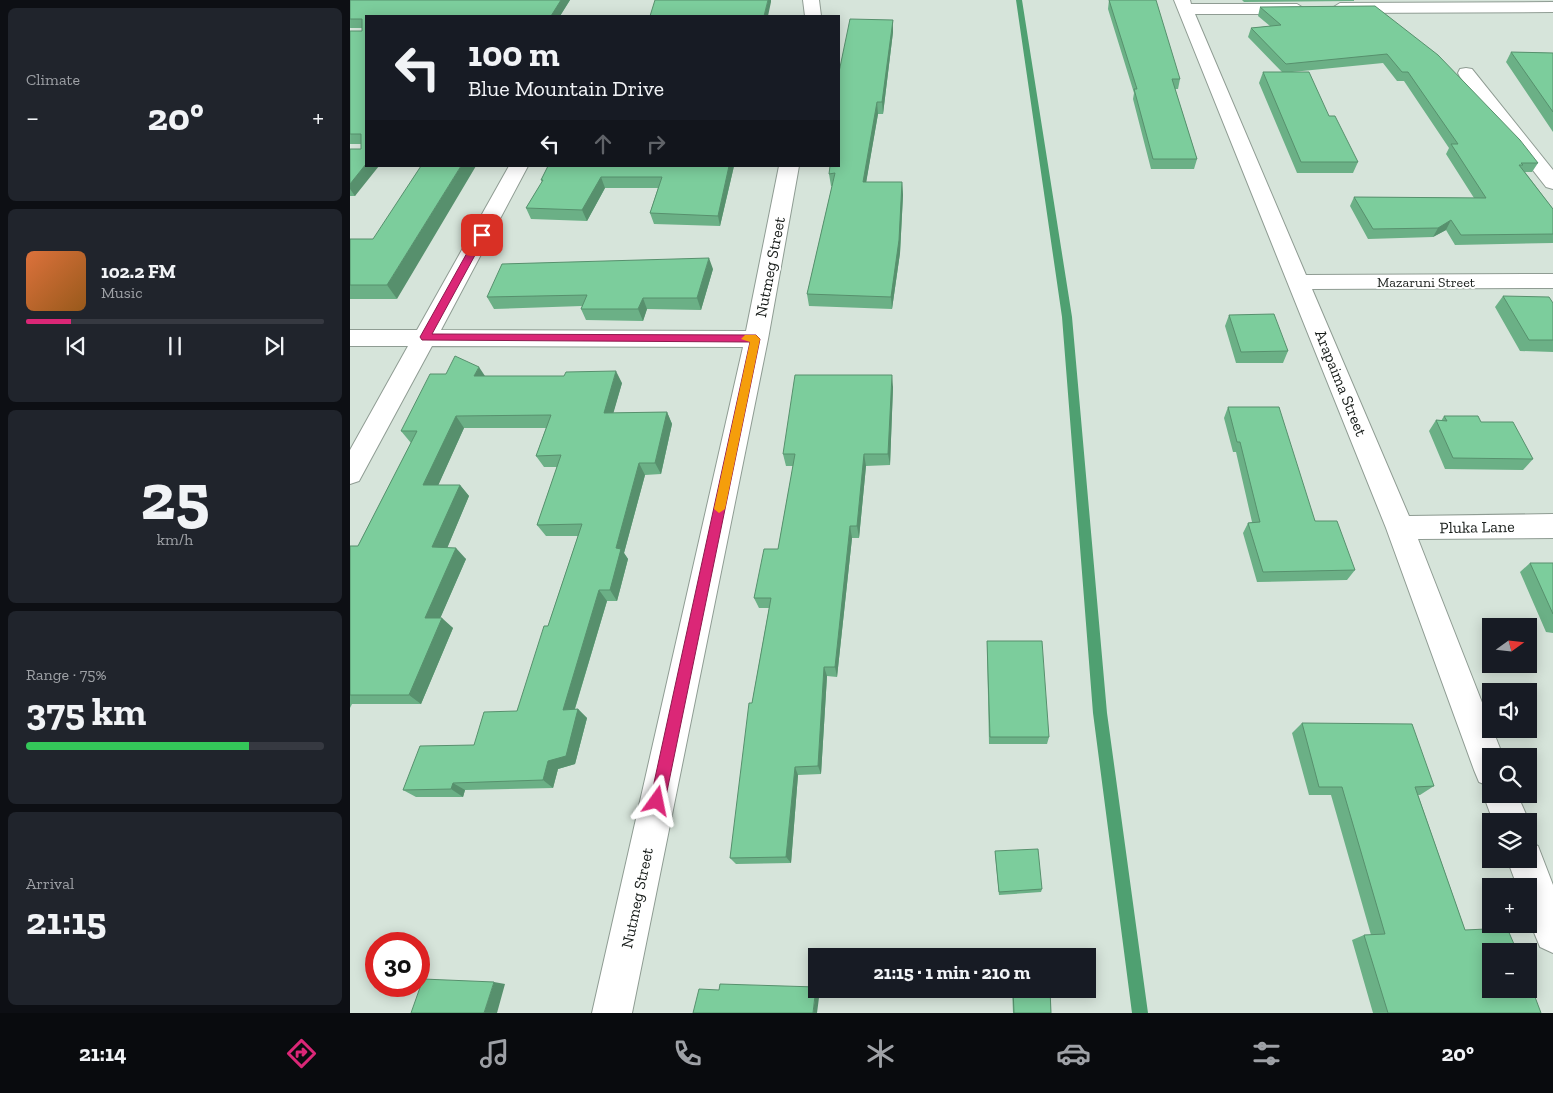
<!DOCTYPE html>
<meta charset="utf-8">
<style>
body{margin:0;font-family:"Zilla Slab",serif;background:#20242c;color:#f1f3f6;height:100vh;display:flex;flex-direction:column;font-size:19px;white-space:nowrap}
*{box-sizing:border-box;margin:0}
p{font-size:16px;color:#9ea1a6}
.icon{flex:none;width:28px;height:28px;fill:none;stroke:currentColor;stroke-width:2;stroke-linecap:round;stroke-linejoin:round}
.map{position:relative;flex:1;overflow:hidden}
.panel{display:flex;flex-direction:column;gap:8px;padding:8px;background:#0d0f14;width:350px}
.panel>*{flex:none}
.guide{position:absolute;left:15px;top:15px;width:475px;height:152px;border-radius:0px;box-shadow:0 2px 12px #0003;background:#171b24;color:#f1f3f6;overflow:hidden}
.needle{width:32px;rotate:75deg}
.buttons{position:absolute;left:1132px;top:618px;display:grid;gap:10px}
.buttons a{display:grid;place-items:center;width:55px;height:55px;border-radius:0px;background:#171b24;box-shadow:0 2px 12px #0003;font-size:25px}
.speed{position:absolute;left:15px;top:932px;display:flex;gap:10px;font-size:25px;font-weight:700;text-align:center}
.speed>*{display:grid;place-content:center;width:65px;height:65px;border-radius:50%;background:#171b24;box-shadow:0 2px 12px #0003;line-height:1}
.speed .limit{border:8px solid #d22;background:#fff;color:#111}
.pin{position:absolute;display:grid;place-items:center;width:42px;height:42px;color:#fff;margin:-21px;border-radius:10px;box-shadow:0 2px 8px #0006}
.me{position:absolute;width:55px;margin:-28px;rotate:12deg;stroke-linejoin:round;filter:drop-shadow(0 0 4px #0008)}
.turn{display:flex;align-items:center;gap:18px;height:105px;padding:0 20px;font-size:22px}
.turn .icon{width:65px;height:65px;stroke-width:2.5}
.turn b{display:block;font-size:35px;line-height:42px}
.lanes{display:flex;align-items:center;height:48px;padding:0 20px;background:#0003;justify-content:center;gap:25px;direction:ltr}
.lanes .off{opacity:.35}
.big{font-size:38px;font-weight:700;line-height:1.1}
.panel .tile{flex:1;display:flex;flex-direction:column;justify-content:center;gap:8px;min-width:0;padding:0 18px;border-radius:8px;background:#20242c}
.panel .dial{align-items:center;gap:0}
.dial b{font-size:65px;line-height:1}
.song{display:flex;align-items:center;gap:15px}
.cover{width:60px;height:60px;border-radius:8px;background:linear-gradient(135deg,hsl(20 70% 55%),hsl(30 70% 35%))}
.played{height:5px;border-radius:2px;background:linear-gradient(90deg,#db2777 15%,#363941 15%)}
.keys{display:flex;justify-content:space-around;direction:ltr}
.heat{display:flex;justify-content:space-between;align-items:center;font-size:28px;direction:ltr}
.charge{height:8px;border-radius:4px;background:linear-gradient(90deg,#34c759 75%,#363941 0)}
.trip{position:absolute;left:458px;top:948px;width:288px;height:50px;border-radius:0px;background:#171b24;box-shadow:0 2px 12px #0003;font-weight:700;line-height:50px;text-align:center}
.menu{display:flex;height:80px;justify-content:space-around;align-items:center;background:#090b0e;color:#9ea1a6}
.menu .icon{width:35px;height:35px}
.menu .on{color:#db2777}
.menu b{font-size:22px;color:#f1f3f6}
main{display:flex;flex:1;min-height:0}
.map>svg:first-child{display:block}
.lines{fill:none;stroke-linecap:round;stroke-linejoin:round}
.stream{fill:#4fa071;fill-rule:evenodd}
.minor-casing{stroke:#8f9c93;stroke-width:2}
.minor{fill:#fff;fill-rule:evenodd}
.wall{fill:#6bb086}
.shaded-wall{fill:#57906d}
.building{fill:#7ccd9c;stroke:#57906d}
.route{fill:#db2777;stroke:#8e194d}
.slow{fill:#f59e0b}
.labels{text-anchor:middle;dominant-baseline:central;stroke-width:4;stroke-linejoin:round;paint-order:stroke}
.far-street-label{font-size:14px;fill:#171c19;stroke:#fff}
.street-label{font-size:16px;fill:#171c19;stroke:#fff}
</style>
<main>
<section class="panel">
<div class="tile"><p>Climate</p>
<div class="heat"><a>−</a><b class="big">20°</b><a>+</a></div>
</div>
<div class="tile">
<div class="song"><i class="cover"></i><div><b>102.2 FM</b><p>Music</p></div></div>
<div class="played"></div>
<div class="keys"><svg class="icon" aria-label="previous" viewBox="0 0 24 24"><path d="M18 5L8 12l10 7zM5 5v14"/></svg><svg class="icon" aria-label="pause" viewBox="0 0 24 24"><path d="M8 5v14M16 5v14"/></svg><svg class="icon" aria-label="next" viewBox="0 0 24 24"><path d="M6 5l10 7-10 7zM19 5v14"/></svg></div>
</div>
<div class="tile dial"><b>25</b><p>km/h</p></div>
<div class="tile"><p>Range · 75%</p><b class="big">375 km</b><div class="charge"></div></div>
<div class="tile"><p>Arrival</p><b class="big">21:15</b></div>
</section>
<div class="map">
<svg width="1203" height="1013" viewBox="0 0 1203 1013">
<rect width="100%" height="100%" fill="#d6e4da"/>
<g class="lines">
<path class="stream" d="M666,0H672L722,317L757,713L798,1013H782L743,713L712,317Z"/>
<g class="minor-casing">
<path id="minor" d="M453,0H469L471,16H455Z
M824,0H840L841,4H947L955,9L947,14H845L956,275L1203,274V288L962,289L1059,516L1203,514V538L1068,539L1153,756H1141V794H1167L1179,821H1143L1133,794L1136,785L1129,782L1124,770L1036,528Z
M1203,2V12L990,13L982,8L990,3Z
M1116,68L1122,69L1203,170V189L1196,187L1110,77L1108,73L1110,69Z
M159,166H178L91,330L396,331L429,166H449L418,339L282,1013H242L393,347L82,346L9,481L0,484V450L58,346H0V330H67Z
M1179,842L1188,846L1203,885V953L1190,947L1179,920V886H1167L1157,859H1179Z"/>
</g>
<use href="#minor" class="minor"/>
</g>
<path class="wall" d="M0,0H220L210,16H16V166L5,196H0V149H11V144H0V31H12V28H0Z
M759,0L830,79L828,89H825L847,159L844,169H801L783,99L784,93L758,9Z
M892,0H1004V1L894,2Z
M1025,6L1188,163L1182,172H1175L1203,209V243L1105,245L1096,230L1083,237L1018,239L1000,206L1004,197L1124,198L1096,154L1099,148L1054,81H1047L1033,63L942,72L979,116L1008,162L1003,173H947L909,83L913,72H932L898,37L901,28L920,26L908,16L910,7Z
M543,20V32L533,114H528L516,182H552L553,195L550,253L542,309L459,306L457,294L482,186H481L479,174L489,166Z
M1161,52L1203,53V132L1156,62Z
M198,166H384L370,226L304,224L300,213L308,188H255L237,221L181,219L176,208L192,182L191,180Z
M0,239H23L47,299H0Z
M363,269L351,310L297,309L293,321L236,320L231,309L232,306L144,309L137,297Z
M1153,296L1203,303V352L1170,351L1145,307Z
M879,315L938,351L933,363H886L875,326Z
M135,376L272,383L263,413L317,412L322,424L311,474L295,475L274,553L278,559L267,601H257L225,709H228L237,718L225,764L208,769L203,788L115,790L113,797H66L53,790L124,745L167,711L198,626L228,536H196L187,525L207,467H194L186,456L196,428H114L88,485H110L119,496L97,548L116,559L90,618L103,628L71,704H2L0,708V546H8L61,443L51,431Z
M543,387L540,465L516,466L509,538H502L487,677L477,676L471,774L448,775L441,863L386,864L380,858L402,703L419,608H409L404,598L428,549L443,466H436L433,454Z
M878,407L965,521L1005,570L997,580L907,582L893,533L898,523L902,522L886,452H883L874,418Z
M1094,416L1131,422L1183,459L1173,470L1095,469L1079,431L1086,420L1091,421Z
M1180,563H1203V633L1196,632L1170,572Z
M637,641L699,737L697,744H639L637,649Z
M952,723L1084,786L1070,795H1068L1115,930L1191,1013H1023L1002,940L1014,935H1021L981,795H959L942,733Z
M645,851L692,889L691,892L649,895L645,854Z
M662,989H700L701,1013H663Z"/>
<path class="shaded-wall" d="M211,0H220L210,16H201Z
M418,0H421V2L418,16H414Z
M543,20V32L533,114L532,102Z
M527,102L528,114L514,195L513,182Z
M16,164V166H29L5,196L0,189V184Z
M111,166H126L47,299L37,285Z
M379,166H384L370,226L368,216Z
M251,177L255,188L237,221L232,210Z
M552,182L553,195L550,253L542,309L541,297Z
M1101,220L1096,230L1083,237L1088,228Z
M359,258L363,269L351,310L347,298Z
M293,298L297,309L293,321L288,309Z
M129,367L137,379L124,376Z
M266,371L272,383L260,425L254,413Z
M542,375L543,387L540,465L538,454Z
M317,412L322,424L311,474L305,463Z
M106,416L114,428L83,497L73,485Z
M514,454L516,466L509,538L507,526Z
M289,463L295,475L274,553L278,559L267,601L260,590L266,548Z
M110,485L119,496L93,558L82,547Z
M500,526L502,538L487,677L485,667Z
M106,548L116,559L86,628L75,618Z
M249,590L257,601L222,718L213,710Z
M92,618L103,628L71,704L59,695Z
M474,667L477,676L471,774L468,766Z
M228,709L237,718L225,764L208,769L203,788L193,780L198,761Z
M445,767L448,775L441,863L436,857Z
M103,783L115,790L113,797L101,789Z
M144,982L155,984L147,1013H134Z
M466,989L470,990L467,1013H463Z"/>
<path class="building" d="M0,0H211L201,16H16V164L0,184V149H11V134H0V31H12V19H0Z
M305,0H418L414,16H300Z
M759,0H806L830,79H822L847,159H803L784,89H787Z
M1025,6L1088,55L1170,140L1188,163H1171L1173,165H1169L1203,209V234L1111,235L1101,220L1088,228L1023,229L1004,197L1136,198L1101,144H1108L1058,72H1052L1037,54L936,64L901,28L931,25L910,7Z
M500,19L543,20L532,102H527L513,182H552L549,240L541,297L457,294L485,173L479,174L480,166H489V72Z
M1161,52L1203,53V112Z
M913,72H959L979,116H985L1008,162H951Z
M71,166H111L37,285H0V239H23Z
M198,166H379L368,216L300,213L312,177H251L232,210L176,208L193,180H191Z
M359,258L347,298H293L288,309H231L237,295L137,297L152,264Z
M1153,296L1199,297L1203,303V340H1179Z
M924,314L938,351L891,352L879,315Z
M105,356L129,367L124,376H214L216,372L266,371L254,413L317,412L305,463H289L266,548L271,549L260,590H249L213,710L228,709L216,756L198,761L193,780L103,783L101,789L53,790L70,746L124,745L134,712L167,711L194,626H198L232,524L187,525L211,455L186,456L201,415L106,416L73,485H110L82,547L106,548L75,618H92L59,695H0V546H8L67,431H51L80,374H96Z
M445,375H542L538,454H514L507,526H500L485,667H474L468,766L445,767L436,857L380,858L399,703H402L421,598H404L414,549H428L445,454H433Z
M878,407H929L965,521H987L1005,570L913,572L898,523L910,522L890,442H887Z
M1094,416H1128L1131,422H1163L1183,459L1103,458L1086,420L1097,421Z
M1180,563H1203V614Z
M637,641H692L699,737H640Z
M952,723L1062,724L1084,786L1065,787L1115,930L1157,928L1167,951H1141V989H1179V981L1191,1013H1038L1014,935L1035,934L992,787H969Z
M688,849L692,889L649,892L645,851Z
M73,979L144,982L134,1013H61Z
M370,984L466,987L463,1013H343L349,989L369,990Z
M663,989H700L701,1013H664Z"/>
<path class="route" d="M132,232L136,235L82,334L406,335L410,339L315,801L312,806L307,808L302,806L300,801L400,342L72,340L70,337L127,235Z"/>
<path class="slow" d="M406,335L410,339L375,509L369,513L364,509L400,342L391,339L395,335Z"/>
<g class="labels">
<g class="far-street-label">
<text x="1076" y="282">Mazaruni Street</text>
</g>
<g class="street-label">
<text transform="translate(420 267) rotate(-79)">Nutmeg Street</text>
<text transform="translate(991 383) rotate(68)">Arapaima Street</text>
<text transform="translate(1127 527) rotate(-1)">Pluka Lane</text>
<text transform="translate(287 898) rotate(-78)">Nutmeg Street</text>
</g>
</g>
</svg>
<div class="buttons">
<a><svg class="needle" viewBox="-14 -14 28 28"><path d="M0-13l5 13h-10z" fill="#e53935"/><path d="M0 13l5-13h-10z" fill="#9ea1a6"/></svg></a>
<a><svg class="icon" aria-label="sound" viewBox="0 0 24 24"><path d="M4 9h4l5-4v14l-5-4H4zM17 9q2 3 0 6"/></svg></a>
<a><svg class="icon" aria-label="search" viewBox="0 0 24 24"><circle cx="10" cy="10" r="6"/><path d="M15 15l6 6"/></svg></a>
<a><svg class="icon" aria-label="layers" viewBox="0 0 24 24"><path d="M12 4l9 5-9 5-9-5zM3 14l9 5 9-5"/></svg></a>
<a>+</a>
<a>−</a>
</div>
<div class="speed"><div class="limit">30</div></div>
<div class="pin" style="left:132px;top:235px;background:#d93025"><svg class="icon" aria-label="arrive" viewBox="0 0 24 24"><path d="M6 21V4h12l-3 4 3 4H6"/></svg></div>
<svg class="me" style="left:307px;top:801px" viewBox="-20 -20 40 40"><path d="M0-17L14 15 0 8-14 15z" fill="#db2777" stroke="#fff" stroke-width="4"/></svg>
<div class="trip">21:15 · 1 min · 210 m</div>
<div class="guide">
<div class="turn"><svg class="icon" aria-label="left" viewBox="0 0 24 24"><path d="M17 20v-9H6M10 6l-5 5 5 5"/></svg><div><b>100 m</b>Blue Mountain Drive</div></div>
<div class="lanes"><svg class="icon" aria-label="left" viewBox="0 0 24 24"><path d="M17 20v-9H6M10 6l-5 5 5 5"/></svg><svg class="icon off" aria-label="ahead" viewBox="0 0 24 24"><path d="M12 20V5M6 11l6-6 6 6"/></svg><svg class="icon off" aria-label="right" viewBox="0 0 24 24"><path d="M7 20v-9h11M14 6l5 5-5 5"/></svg></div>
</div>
</div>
</main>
<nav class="menu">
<b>21:14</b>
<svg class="icon on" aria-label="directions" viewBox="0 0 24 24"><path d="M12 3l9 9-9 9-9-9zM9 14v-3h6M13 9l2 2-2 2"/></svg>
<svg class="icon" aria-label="music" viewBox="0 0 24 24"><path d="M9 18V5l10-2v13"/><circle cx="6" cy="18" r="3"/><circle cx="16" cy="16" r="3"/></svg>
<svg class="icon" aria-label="phone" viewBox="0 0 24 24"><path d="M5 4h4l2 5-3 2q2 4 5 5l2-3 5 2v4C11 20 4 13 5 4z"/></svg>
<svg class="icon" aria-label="climate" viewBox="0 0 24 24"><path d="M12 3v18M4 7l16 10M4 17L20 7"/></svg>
<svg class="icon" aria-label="car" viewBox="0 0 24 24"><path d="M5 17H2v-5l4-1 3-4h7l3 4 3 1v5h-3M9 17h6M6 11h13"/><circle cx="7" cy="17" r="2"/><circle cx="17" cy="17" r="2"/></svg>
<svg class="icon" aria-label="filters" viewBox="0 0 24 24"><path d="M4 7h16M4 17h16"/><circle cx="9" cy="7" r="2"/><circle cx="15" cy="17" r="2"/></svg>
<b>20°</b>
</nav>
